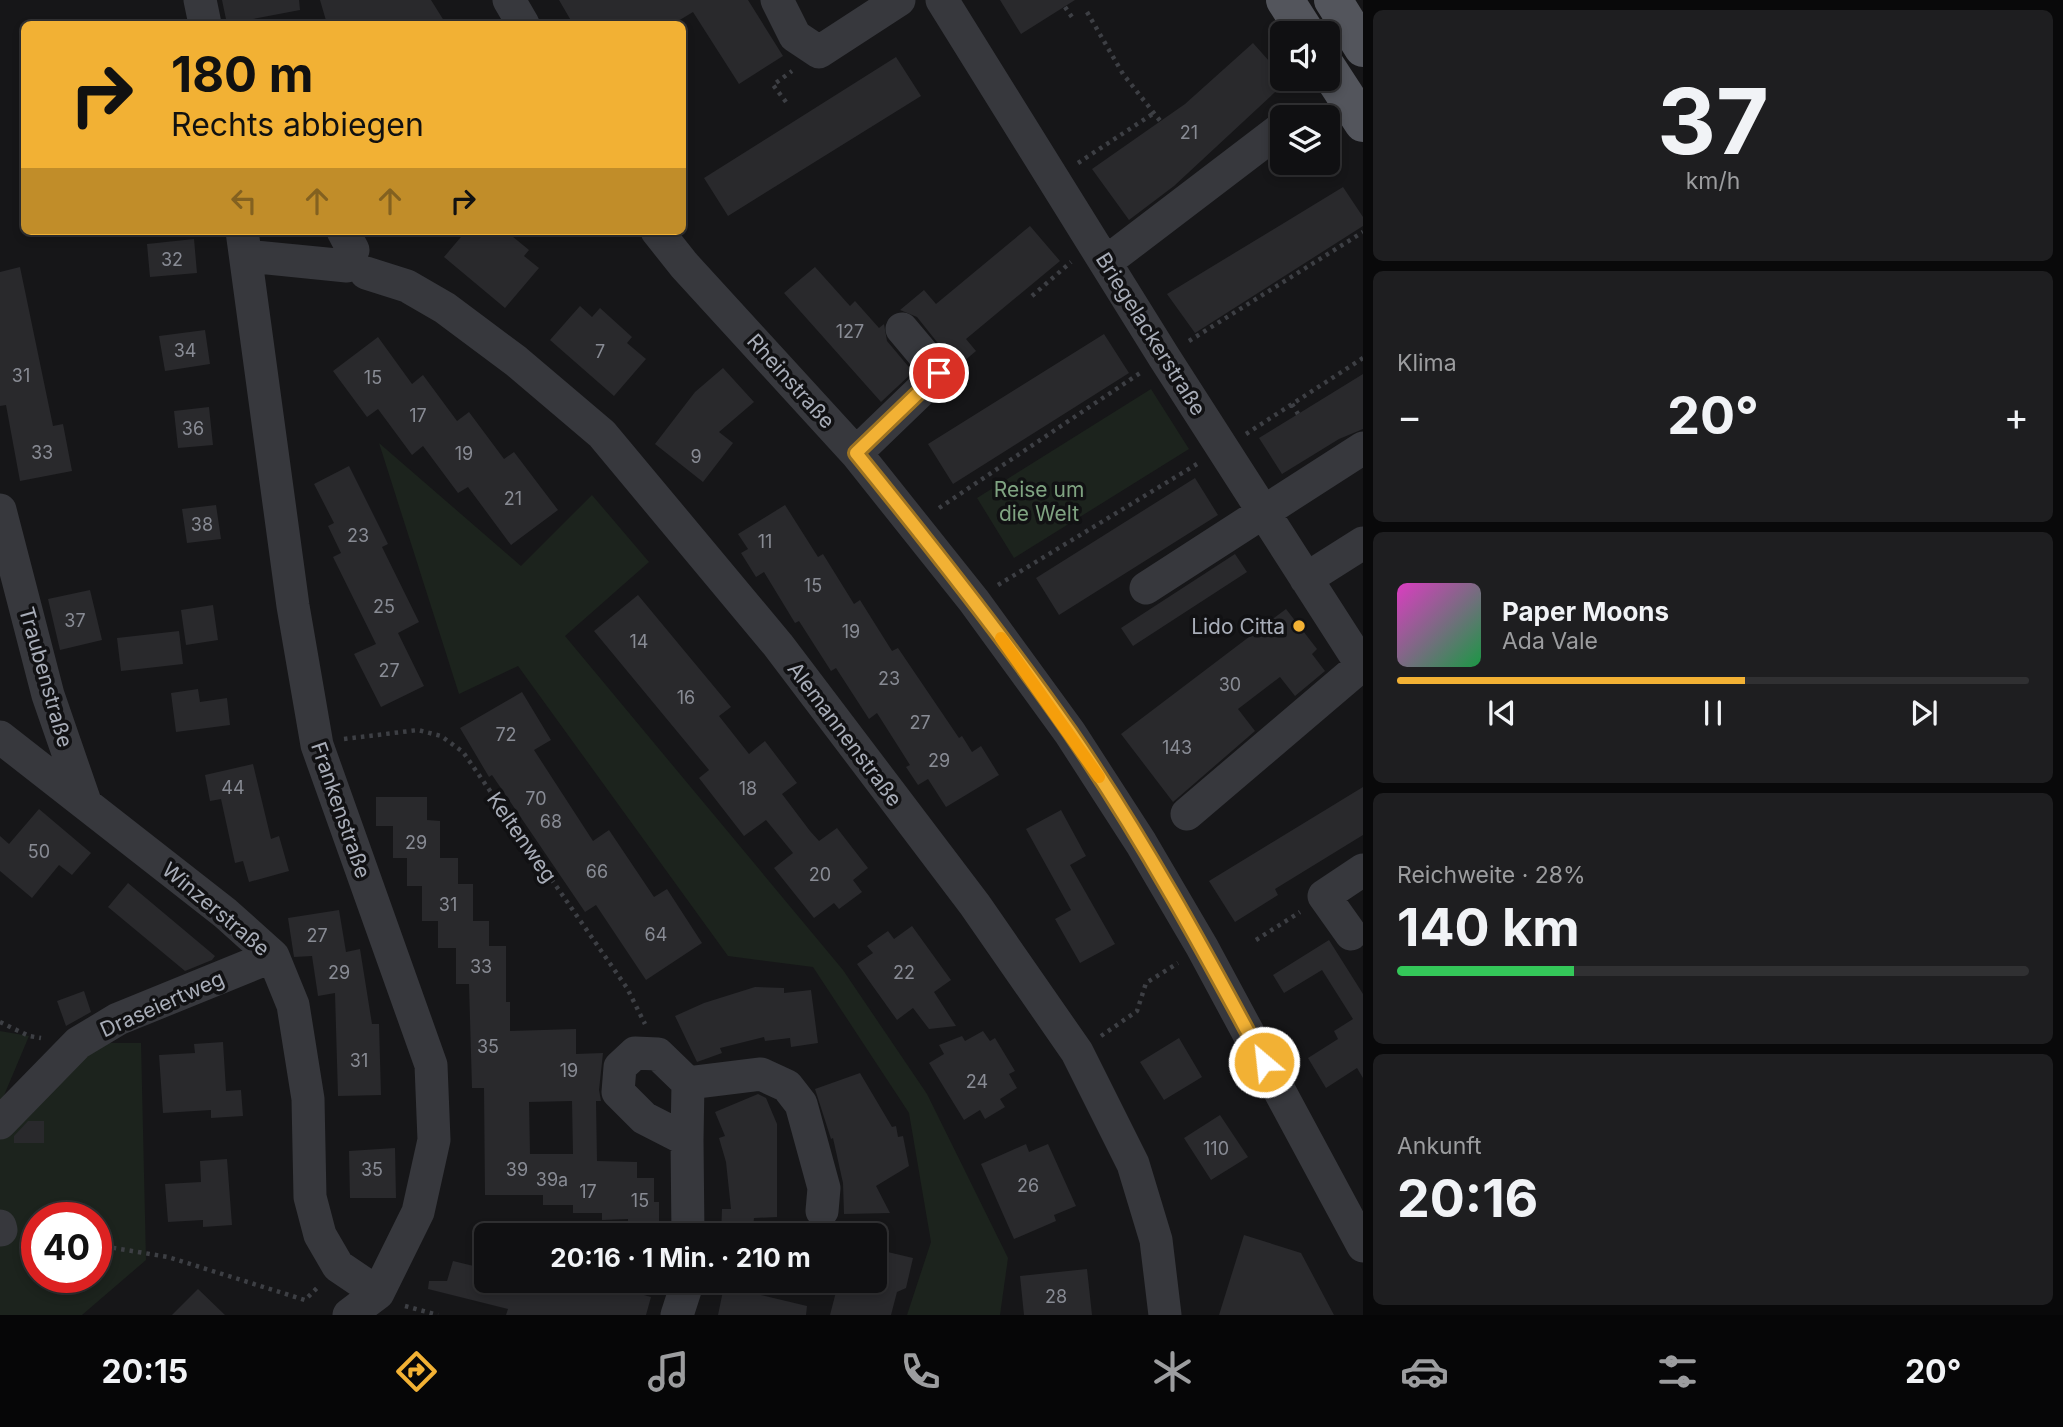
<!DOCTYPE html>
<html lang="de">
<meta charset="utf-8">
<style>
body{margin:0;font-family:Inter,sans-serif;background:#1e1e20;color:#f1f3f6;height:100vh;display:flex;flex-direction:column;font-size:26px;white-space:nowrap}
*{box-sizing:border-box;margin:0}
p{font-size:23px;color:#9c9d9f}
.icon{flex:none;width:38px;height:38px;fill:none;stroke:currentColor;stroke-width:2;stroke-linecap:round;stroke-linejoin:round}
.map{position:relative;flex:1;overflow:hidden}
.sheet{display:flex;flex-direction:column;gap:10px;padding:10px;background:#09090a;width:700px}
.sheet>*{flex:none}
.banner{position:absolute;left:21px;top:21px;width:665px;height:214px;border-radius:10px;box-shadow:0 4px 10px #0003,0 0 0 2px #303032;background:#f2b134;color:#111;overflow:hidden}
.buttons{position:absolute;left:1270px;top:21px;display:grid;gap:14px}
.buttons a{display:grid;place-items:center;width:70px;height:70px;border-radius:10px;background:#101012;box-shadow:0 4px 10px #0003,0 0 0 2px #303032;font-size:35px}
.speed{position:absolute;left:21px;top:1202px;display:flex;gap:14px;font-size:35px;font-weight:700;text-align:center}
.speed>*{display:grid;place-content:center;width:91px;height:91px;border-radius:50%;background:#101012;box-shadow:0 4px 10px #0003,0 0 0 2px #303032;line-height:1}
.speed .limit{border:10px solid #d22;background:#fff;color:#111}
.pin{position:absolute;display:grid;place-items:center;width:60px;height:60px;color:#fff;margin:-30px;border:4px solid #fff;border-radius:50%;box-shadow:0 2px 7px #0007}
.me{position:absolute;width:77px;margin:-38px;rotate:332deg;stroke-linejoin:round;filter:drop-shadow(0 0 5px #0008)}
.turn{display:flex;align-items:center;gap:24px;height:147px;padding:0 35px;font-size:32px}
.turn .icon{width:91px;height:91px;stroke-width:2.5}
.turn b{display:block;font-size:49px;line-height:60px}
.lanes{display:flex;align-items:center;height:66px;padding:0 35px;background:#0003;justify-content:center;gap:35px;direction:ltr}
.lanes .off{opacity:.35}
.big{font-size:52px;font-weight:700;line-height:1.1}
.sheet .widget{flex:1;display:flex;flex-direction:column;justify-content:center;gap:10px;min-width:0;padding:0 24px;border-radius:10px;background:#1e1e20}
.sheet .dial{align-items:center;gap:0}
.dial b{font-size:91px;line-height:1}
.song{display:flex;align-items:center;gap:21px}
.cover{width:84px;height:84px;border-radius:10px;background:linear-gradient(135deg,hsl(310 70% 55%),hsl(140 70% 35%))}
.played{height:7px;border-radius:4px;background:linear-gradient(90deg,#f2b134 55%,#303032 55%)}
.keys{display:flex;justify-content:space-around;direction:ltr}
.heat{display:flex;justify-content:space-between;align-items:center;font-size:38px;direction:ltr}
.charge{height:10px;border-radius:5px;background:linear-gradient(90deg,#34c759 28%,#303032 0)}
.trip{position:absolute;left:474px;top:1223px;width:413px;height:70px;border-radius:10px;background:#101012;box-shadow:0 4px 10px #0003,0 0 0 2px #303032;font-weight:700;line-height:70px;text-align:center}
.tab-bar{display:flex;height:112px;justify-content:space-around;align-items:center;background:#060607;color:#9c9d9f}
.tab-bar .icon{width:49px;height:49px}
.tab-bar .current{color:#f2b134}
.tab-bar b{font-size:32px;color:#f1f3f6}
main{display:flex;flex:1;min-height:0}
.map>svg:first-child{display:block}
.green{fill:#1c231d;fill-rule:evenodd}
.building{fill:#29292c;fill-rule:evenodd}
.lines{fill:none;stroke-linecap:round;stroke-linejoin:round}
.path{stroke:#3d3f44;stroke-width:4.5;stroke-dasharray:3.5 5;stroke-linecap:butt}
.minor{stroke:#37383d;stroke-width:33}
.major{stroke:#53555c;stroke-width:38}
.route-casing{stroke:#9d7322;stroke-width:18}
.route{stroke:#f2b134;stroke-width:12}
.slow{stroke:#f59e0b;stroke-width:12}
.poi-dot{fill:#f2b134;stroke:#111113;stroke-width:2.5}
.labels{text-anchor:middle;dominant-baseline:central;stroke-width:7;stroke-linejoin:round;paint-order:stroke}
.number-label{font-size:18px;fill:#888b94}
.street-label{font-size:21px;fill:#a8adb8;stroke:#111113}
.park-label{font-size:21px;fill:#7fa381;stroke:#111113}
.poi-label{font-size:21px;fill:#a8adb8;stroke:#111113;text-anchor:end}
</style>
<main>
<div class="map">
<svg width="1363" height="1315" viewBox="0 0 1363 1315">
<rect width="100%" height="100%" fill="#161618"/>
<path class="green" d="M1151,389L1189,449L1014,558L977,498Z
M379,443L521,566L592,495L649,562L565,636L843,970L927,1094L1008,1258L1000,1315H907L931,1242L909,1113L813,967L728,956L518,666L459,694Z
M0,1031L29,1036L0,1105Z
M78,1043H141L146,1260L82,1315H0V1123ZM37,1218H96V1278H37Z"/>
<path class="building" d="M222,0H299L300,10L227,24Z
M320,0H431L446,24H327Z
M559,0H748L783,56L739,84L693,12L673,24H573Z
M1000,0H1075L1021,34Z
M1253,43L1287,81L1174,186L1129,220L1092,169L1185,104Z
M896,57L921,96L728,216L704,178Z
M1343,187L1363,217V226L1195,333L1167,294Z
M1030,226L1060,261L966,339L976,351L957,367L917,317L900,310L924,290L936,304Z
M466,231H506L529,250L524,256L539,268L505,308L444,257Z
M194,239L197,273L150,277L147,244Z
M20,267L53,426L63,424L72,471L20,481L6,405L0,406V272Z
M815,267L850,306L855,301L879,328L884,324L887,341L913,372L881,402L784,293Z
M580,306L592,317L600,308L632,337L627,343L646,359L614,396L550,340Z
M205,330L210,364L165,371L159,336Z
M1104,334L1129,373L953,484L928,444Z
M378,337L412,384L423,375L457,421L469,412L504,459L514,452L558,510L511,545L468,487L458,493L423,446L412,455L378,409L367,417L333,371Z
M723,368L754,402L719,432L733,443L703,482L655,444L695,392Z
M1363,374V429L1339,439L1282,474L1259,438Z
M209,407L213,445L178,448L174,411Z
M349,466L388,544L382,547L419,622L398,633L424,686L381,707L354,654L376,644L333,557L341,553L328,526L334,523L314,484Z
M1195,478L1218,515L1059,615L1036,578Z
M216,505L221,539L187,543L182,509Z
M785,505L818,557L823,554L854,604L860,600L892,651L898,648L959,738L962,736L972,752L981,746L999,775L946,807L928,779L918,785L906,767L910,765L877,713L869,719L836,668L831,671L799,621L795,623L764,572L756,577L741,553L748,549L738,534Z
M1235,554L1247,572L1133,646L1121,628Z
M90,590L102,640L60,650L48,599Z
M638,595L731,707L719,716L749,754L765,741L797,783L782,794L810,831L819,841L837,828L868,868L853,880L862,892L839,909L834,903L814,918L774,868L793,853L766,820L744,836L699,778L709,770L594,631Z
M213,605L218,640L186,645L181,610Z
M1286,609L1317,649L1312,654L1325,671L1295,696L1280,677L1238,709L1255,731L1173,802L1121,734Z
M179,631L183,664L121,671L117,638Z
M198,689L200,702L227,698L230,725L176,732L171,693Z
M522,692L551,740L534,750L593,841L609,830L654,897L667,889L702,943L646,980L596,905L585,912L492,775L489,777L460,728Z
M253,764L271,839L279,836L289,871L249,882L243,861L235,863L221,799L210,801L205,775Z
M1363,787V835L1275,889L1278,895L1235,922L1209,881Z
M376,797H427V820L440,821V858H458V884H473V921H489V946H506V1002H510V1031L576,1029V1054L603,1053L599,1090L601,1101H596L597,1161L637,1162V1178H654V1202H659V1227L628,1228V1219L602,1220V1213H573V1205H543V1195H485L484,1088H472L469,984H456V948H438V921H422V886H407V858H393V826H376ZM572,1101L573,1154H530L529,1102Z
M39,809L91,853L72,875L59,865L32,898L0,871V836L9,844Z
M1061,810L1086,856L1070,865L1115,944L1080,963L1055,919L1071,910L1026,829Z
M128,883L215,956L212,960L185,971L108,907Z
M339,910L346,952L360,949L372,1024H379L381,1095L338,1096L335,993L318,996L312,956L294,957L288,918Z
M912,926L951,980L934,992L956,1026L929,1029L913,1008L897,1020L857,964L873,953L867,946L888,931L894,939Z
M1329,940L1363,994V1078L1357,1068L1326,1088L1308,1058L1338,1039L1334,1031L1353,1019L1322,970L1284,993L1273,975Z
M755,987L784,988V993L811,990L818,1043L791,1047L790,1038L765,1041L764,1037L720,1048L722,1053L697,1062L675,1016L704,1003Z
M84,991L91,1012L66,1026L57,1001Z
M983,1031L990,1041L995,1038L1015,1071L1009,1074L1017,1088L1000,1099L1005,1107L985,1119L980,1110L964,1120L929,1063L944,1054L939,1045L962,1036L965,1041Z
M1179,1038L1202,1077L1164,1100L1140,1062Z
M223,1042L226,1091L241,1090L243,1116L211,1118V1110L163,1113L159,1055L195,1053L194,1044Z
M860,1073L892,1127L896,1126L898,1137L903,1136L909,1166L876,1186L890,1213L844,1214L843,1183L833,1138L831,1139L815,1089Z
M758,1094L766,1098L777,1124V1217L754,1218L752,1236H721L722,1209H731L726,1162L719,1138L725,1136L715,1112Z
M1220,1115L1248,1157L1211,1180L1184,1138Z
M28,1121H44V1143H14V1136Z
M1026,1144L1029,1152L1048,1144L1076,1206L1054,1215L1056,1221L1014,1239L981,1164Z
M395,1148L396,1198H350L349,1151Z
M227,1159L232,1225L203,1227V1220L168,1222L165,1184L201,1182L200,1161Z
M1244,1235L1301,1253L1334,1315H1219Z
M875,1249L913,1258L906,1288L897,1292L891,1315H830L837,1288L847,1291L849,1281H875Z
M453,1261L486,1269V1281H632L630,1291L651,1297L646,1315H506L508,1309L428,1289L429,1281H447Z
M1087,1269L1092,1315H1024L1020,1276Z
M724,1286L807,1306L806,1315H718Z
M198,1289L225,1315H172Z"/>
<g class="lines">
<path class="path" d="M1065,7L1074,20
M1087,12L1123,74L1161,122
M786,102L773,85L792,71
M1078,163L1154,113
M1032,296L1071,262
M1189,341L1363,232
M1292,404L1298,414
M1246,434L1363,358
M939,508L1140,373
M998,585L1197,464
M344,739L418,730L441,736L463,752L627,988L645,1024
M1256,940L1300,912
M0,1022L29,1036L41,1038
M1101,1036L1137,1011L1146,983L1178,963
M96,1245L168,1257L305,1300L318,1287
M405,1306L438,1315"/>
<path class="minor" d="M200,0L205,24
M509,0L523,24
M777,0L795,36L819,52L899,0
M942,0L1164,357L1363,667
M242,231L293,606L317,745L431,1065L434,1140L418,1212L378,1293L349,1315
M657,231L684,265L856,453L974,601L1070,733L1141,843L1202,947L1363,1246
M246,256L347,266
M1106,262L1283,127
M339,265L353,250L343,231
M366,273L407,286L445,308L516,361L602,434L778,645L975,905L1077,1052L1133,1164L1156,1240L1165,1315
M856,453L939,373L902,329
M0,510L48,695L85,802
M1306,579L1363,543
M1146,588L1363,448
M0,737L225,913L273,956L293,1005L308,1099L310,1197L320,1235L338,1266L378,1293
M1187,814L1362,665
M1351,934L1324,896L1363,870
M635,1053L658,1054L688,1083L687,1140L644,1118L618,1092L620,1067Z
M688,1083L761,1074L787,1086L801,1104L824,1188L822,1211
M0,1123L78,1043L118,1019L273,956
M687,1140L688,1236
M0,1226L1,1230
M677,1315L688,1281"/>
<path class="major" d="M1285,0L1306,33
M1333,0L1363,48
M1328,69L1363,123"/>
</g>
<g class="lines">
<g class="route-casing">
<path id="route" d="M939,373L856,453C930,544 1003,636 1070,732C1142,837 1204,950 1264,1062"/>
</g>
<use href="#route" class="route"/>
<path class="slow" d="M1001,638L1099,777"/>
</g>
<circle class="poi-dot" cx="1299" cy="626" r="7"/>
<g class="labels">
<g class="number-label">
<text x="1189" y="132">21</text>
<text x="172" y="259">32</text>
<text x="850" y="331">127</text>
<text x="185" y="350">34</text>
<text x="600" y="351">7</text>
<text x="21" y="375">31</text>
<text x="373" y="377">15</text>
<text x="418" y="415">17</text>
<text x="193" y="428">36</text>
<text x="42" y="452">33</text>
<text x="464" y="453">19</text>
<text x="696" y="456">9</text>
<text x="513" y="498">21</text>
<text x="202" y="524">38</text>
<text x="358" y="535">23</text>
<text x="765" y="541">11</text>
<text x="813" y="585">15</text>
<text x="384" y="606">25</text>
<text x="75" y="620">37</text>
<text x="851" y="631">19</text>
<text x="639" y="641">14</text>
<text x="389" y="670">27</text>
<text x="889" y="678">23</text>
<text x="1230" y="684">30</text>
<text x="686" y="697">16</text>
<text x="920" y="722">27</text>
<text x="506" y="734">72</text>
<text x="1177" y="747">143</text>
<text x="939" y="760">29</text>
<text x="233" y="787">44</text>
<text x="748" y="788">18</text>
<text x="536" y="798">70</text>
<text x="551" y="821">68</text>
<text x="416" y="842">29</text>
<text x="39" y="851">50</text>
<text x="597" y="871">66</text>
<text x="820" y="874">20</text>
<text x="448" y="904">31</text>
<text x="656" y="934">64</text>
<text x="317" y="935">27</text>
<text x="481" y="966">33</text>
<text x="339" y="972">29</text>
<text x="904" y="972">22</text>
<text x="488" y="1046">35</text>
<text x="359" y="1060">31</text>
<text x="569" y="1070">19</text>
<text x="977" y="1081">24</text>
<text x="1216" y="1148">110</text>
<text x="372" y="1169">35</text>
<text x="517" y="1169">39</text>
<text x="552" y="1179">39a</text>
<text x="1028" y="1185">26</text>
<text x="588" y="1191">17</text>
<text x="640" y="1200">15</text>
<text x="1056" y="1296">28</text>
</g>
<g class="street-label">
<text transform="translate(1151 334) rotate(58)">Briegelackerstraße</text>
<text transform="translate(791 381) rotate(48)">Rheinstraße</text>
<text transform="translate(46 677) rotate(74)">Traubenstraße</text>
<text transform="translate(845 734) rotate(53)">Alemannenstraße</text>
<text transform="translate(341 810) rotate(71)">Frankenstraße</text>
<text transform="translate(522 837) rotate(55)">Keltenweg</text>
<text transform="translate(216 909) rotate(40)">Winzerstraße</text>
<text transform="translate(162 1004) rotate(-24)">Draseiertweg</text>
</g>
<g class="park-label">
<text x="1039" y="489">Reise um<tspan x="1039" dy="24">die Welt</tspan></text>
</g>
<g class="poi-label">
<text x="1285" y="626">Lido Citta</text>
</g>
</g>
</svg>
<div class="buttons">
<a><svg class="icon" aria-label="sound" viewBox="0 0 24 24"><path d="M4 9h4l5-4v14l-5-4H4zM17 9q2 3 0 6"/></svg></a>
<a><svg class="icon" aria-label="layers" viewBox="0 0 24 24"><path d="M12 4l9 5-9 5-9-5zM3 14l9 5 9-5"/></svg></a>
</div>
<div class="speed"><div class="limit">40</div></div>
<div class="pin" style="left:939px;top:373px;background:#d93025"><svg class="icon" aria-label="arrive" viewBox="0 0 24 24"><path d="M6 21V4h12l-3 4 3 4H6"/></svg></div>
<svg class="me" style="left:1264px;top:1062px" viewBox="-20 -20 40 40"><circle r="17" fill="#f2b134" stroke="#fff" stroke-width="3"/><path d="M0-11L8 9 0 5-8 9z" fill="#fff"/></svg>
<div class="trip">20:16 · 1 Min. · 210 m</div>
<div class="banner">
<div class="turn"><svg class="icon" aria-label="right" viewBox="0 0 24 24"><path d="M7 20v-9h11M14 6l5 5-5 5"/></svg><div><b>180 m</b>Rechts abbiegen</div></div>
<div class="lanes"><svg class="icon off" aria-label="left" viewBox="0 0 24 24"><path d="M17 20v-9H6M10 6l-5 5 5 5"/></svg><svg class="icon off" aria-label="ahead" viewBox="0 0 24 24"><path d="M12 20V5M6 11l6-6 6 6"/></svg><svg class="icon off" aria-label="ahead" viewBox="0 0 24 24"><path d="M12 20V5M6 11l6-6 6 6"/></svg><svg class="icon" aria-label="right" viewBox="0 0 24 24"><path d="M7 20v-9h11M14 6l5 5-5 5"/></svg></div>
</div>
</div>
<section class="sheet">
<div class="widget dial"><b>37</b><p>km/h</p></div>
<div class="widget"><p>Klima</p>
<div class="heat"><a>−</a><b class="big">20°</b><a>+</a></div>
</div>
<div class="widget">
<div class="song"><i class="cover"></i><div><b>Paper Moons</b><p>Ada Vale</p></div></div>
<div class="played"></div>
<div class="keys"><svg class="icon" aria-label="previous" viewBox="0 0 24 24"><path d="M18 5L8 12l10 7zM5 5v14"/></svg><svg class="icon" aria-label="pause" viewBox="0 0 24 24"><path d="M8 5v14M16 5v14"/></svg><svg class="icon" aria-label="next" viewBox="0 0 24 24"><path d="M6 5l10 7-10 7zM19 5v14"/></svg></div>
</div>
<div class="widget"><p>Reichweite · 28%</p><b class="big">140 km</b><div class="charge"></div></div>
<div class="widget"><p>Ankunft</p><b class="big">20:16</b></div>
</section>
</main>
<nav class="tab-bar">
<b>20:15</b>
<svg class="icon current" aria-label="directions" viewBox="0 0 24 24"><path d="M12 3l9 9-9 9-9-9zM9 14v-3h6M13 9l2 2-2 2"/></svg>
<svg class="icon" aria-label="music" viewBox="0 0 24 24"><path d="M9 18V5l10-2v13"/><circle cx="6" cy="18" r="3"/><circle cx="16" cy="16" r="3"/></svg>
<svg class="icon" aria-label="phone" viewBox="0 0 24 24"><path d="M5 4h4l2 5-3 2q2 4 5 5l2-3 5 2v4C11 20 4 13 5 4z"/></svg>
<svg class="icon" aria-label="climate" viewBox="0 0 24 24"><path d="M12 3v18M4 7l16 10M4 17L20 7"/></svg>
<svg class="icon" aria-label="car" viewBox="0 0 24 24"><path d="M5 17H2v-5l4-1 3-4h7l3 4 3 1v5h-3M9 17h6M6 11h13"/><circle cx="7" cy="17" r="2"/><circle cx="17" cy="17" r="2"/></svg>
<svg class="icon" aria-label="filters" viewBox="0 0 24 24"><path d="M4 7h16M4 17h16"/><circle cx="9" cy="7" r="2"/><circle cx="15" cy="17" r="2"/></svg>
<b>20°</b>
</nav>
